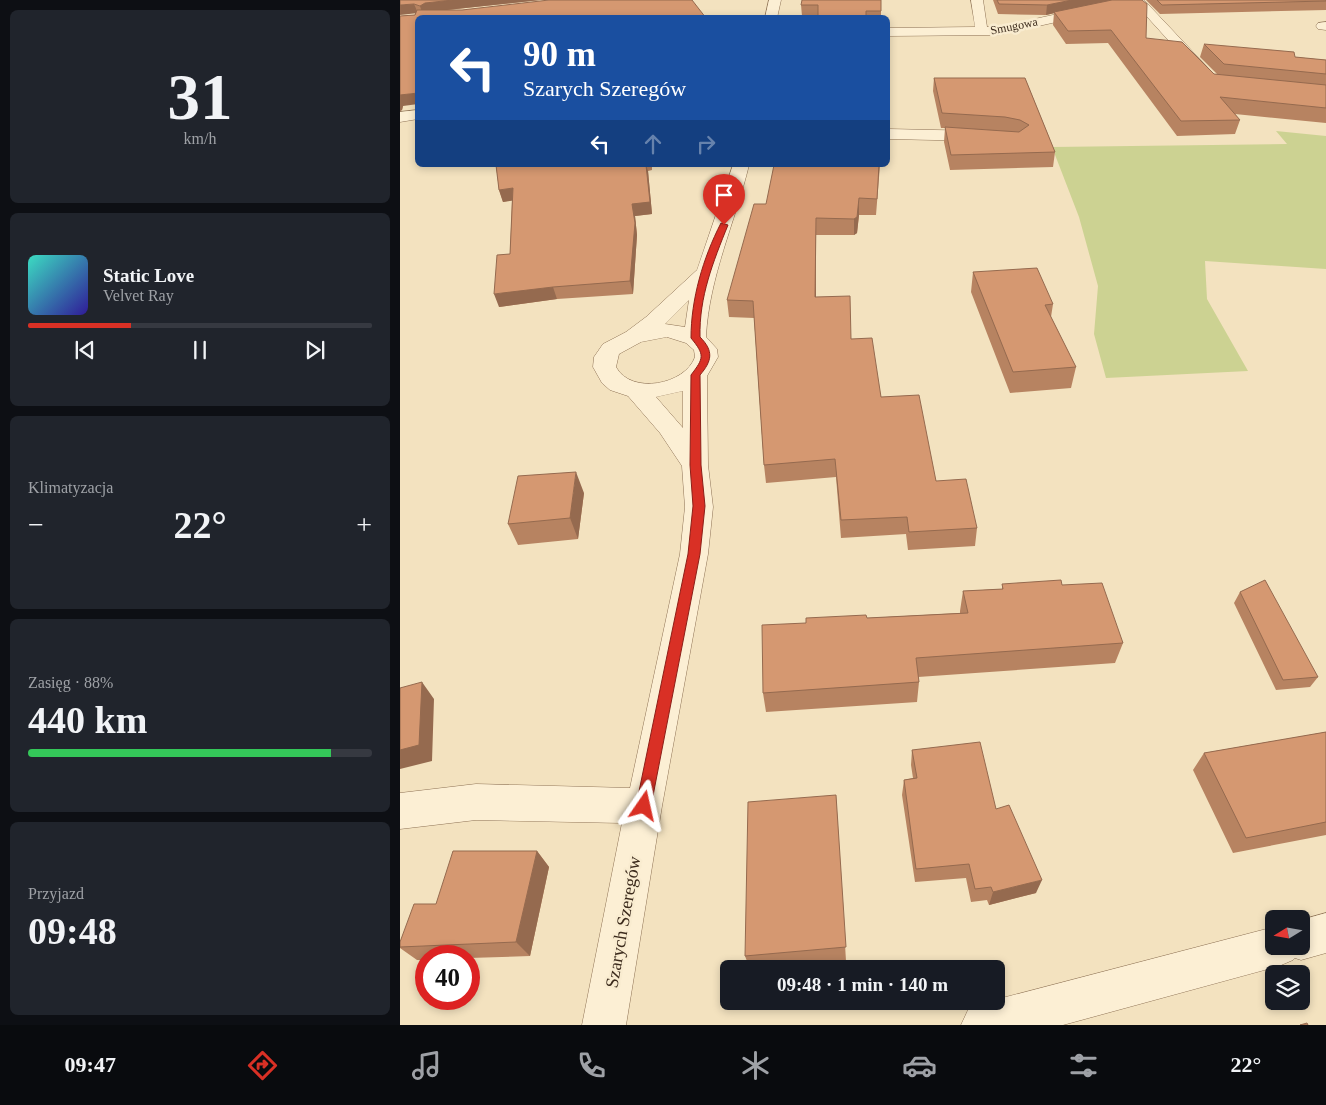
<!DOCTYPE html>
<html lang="pl">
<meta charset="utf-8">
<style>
body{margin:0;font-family:"Times New Roman",serif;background:#20242c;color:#f1f3f6;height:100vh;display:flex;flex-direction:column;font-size:19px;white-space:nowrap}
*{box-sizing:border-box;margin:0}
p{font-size:16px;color:#9ea1a6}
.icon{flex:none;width:28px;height:28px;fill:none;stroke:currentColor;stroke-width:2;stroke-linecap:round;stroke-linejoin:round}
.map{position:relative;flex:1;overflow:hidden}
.details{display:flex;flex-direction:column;gap:10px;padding:10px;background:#0d0f14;width:400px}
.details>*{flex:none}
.banner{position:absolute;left:15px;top:15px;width:475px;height:152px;border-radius:8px;box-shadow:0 2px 8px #0003;background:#1a4fa0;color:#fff;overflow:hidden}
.needle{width:32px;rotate:259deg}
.controls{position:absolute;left:865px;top:910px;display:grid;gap:10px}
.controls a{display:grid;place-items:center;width:45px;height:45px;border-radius:8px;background:#171b24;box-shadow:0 2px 8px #0003;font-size:25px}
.speed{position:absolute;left:15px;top:945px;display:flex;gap:10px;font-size:25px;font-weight:700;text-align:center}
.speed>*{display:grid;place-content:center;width:65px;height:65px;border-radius:50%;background:#171b24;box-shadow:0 2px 8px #0003;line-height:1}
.speed .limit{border:8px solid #d22;background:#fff;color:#111}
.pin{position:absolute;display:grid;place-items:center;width:42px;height:42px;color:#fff;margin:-51px -21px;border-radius:50% 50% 50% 0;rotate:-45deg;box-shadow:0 0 5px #0007}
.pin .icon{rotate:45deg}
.me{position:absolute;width:55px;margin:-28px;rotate:11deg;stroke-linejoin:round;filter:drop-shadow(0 0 4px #0008)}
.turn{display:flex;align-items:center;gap:18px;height:105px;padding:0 25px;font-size:22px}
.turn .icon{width:65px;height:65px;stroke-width:2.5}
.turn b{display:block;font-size:35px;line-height:42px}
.lanes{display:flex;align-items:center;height:48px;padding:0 25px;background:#0003;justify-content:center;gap:25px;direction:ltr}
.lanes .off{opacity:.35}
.big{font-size:38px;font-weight:700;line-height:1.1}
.details .tile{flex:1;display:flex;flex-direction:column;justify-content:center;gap:8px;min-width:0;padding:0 18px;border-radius:8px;background:#20242c}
.details .dial{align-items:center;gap:0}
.dial b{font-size:65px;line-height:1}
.song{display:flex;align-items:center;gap:15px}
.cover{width:60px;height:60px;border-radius:8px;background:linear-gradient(135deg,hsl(170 70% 55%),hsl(250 70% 35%))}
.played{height:5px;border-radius:2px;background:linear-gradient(90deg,#d93025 30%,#363941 30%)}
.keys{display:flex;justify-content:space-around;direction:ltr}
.heat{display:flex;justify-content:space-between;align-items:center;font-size:28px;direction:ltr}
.charge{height:8px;border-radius:4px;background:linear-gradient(90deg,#34c759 88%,#363941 0)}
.trip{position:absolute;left:320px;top:960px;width:285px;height:50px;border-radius:8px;background:#171b24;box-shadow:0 2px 8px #0003;font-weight:700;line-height:50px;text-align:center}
.tabs{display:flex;height:80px;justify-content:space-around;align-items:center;background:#090b0e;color:#9ea1a6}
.tabs .icon{width:35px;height:35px}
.tabs .selected{color:#d93025}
.tabs b{font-size:22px;color:#f1f3f6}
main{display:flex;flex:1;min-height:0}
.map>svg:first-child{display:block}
.green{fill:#ccd292}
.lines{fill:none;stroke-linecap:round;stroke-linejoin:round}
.minor-casing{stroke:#8e7255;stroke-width:1}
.minor{fill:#fcefd4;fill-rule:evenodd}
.wall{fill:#b78361}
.shaded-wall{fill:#956a4f}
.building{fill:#d59871;stroke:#956a4f}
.route{fill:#d93025;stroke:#8d1f18}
.labels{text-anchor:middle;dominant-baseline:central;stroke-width:5;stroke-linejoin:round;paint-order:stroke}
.far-street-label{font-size:12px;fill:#3b2a1c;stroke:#f9ecd0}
.near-street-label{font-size:18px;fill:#3b2a1c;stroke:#f9ecd0}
</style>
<main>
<section class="details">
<div class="tile dial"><b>31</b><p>km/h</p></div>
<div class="tile">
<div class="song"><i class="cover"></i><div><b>Static Love</b><p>Velvet Ray</p></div></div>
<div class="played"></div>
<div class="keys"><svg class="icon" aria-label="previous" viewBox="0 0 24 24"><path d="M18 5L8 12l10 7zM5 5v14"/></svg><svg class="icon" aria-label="pause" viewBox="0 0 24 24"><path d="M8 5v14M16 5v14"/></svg><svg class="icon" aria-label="next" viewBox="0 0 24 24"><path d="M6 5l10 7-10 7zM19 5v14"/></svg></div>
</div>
<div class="tile"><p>Klimatyzacja</p>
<div class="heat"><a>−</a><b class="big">22°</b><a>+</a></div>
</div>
<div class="tile"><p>Zasięg · 88%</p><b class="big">440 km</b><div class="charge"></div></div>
<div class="tile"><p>Przyjazd</p><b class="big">09:48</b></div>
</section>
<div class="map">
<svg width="926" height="1025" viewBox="0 0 926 1025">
<rect width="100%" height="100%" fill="#f3e2bf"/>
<path class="green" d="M876,131L926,136V269L805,261L807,299L848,371L706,378L694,334L698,286L679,217L652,147L887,144Z"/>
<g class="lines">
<g class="minor-casing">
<path id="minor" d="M369,0H381L377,18H365Z
M571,0H583L587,27H598L722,0H744L809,69L807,72H797L740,9L733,5L598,35L488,36V28L575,27Z
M926,22V30L918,29L916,26L918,23Z
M18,110V119L0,122V112Z
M488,129L581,131L589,136L581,141L488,139Z
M333,165H349C335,223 309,277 306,337L317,349L318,357L307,376L308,465L313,507L308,554L262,806L226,1025H182L222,823L76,820L0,829V793L76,784L230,788L280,554L285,507L282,466L260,433L228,396L210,390L202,383L193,367L194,357L203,344L226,332L246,317L297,270ZM289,300L285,327L265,324ZM267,337L286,343L294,350L295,357C285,385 231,395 216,367L219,354L241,342ZM283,391V428L256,397Z
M926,913V953L901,960L895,958L893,960L879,966L663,1025H561L568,1010L583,1003L874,927V946H901V920Z"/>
</g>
<use href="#minor" class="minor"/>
</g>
<path class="wall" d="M0,0H140L47,10L3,106L2,110L0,111V16L15,15V13Z
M481,0V18H418V16H402L401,5Z
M593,0H742L746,38L814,74H817L800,57L804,44L895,57L926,60V123L835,114L840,120L835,134L777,136L708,43L666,44L653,25L654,13L646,15L598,14Z
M746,0H926V10L760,14Z
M534,78H625L655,152L653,167L550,170L544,142L545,128H541L533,91Z
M96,165H252V170L248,171L252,214L235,216L237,235L233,294L157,299L99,307L110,254L112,200L103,202L99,190Z
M480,165L476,215H459L457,233L454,235H416V297L451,339L481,397L536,481L577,528L575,546L508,550L506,534L441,538L436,477L366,483L364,465L354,318L329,317L327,300L366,204Z
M573,272L653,304L651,317L676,367L671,388L610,393L571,292Z
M184,493L178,539L118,545L108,524Z
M602,584L662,585L723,643L715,663L518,677L519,682L517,702L366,712L363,693L406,623L467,618L560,613V611L563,591L602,589Z
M840,592L918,677L910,687L876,690L834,603Z
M926,732V835L833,853L793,770L804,753Z
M512,750L596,809L636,893L589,905L587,900L571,902L566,878L515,882L502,795L504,780L513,778L511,765Z
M436,795L446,961L350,969L345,956Z
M137,851L149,867L130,956L69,958V956H26V960H17L0,948V942L36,904Z"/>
<path class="shaded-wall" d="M53,0H140L28,12L23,16L20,6L25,3Z
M672,0H713L646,15L647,5Z
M14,4L18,13L0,15V5Z
M18,93V104L3,106L2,110L0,111V95Z
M246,165L248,171L252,214L235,216L237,235L233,294L230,281L232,204Z
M113,188L117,200L103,202L99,190Z
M459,198V215L457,233L454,235V219Z
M416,218V314L415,297Z
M153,287L157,299L99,307L94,294Z
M176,472L184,493L178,539L170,518Z
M22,682L34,699L32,761L0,769V750Z
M137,851L149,867L130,956L116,942Z
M642,880L636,893L589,905L593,892Z"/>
<path class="building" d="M0,0H53L25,3L20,6L14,4L0,5Z
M149,0H292L306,18H18V93L0,95V16L15,15L17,10H62Z
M402,0H481V11H466V18H418V5H401Z
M597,0H672L647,5L599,4Z
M712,0H742L747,4L746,38L782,42L814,74L926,85V108L820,97L840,120L781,121L711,30L668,31L654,12Z
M757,0H926V1L762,5Z
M804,44L894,52L895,57L926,60V74L824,64Z
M534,78H625L655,152L551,155L545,127L619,132L629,125L620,120L605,117L542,113Z
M96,165H246L250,202L232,204L235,223L230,281L153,287L94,294L97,255L110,254L113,188L99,190Z
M374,165H479L477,199L459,198L457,217L454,219L416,218L415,297L450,296L451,339L472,338L481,397L519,395L536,481L566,479L577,528L509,532L507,517L441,520L435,459L364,465L353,301L327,300L354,204H366Z
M637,268L653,304L645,305L676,367L613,372L573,272Z
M176,472L170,518L108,524L118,476Z
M661,580L662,585L702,583L723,643L516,658L519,682L363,693L362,625L406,623V618L466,615L467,618L568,613L563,591L603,589L602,584Z
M865,580L918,677L883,680L840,592Z
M22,682L19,745L0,750V688Z
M926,732V822L846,838L804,753Z
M580,742L596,809L609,805L642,880L593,892L591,887L575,889L569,864L516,869L504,780L517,778L512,750Z
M436,795L446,947L345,956L348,802Z
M53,851H137L116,942L0,947V942L14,904H36Z
M907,1023L908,1025H900Z"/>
<path class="route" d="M321,223L328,225C313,262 299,297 300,337C314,351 312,361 300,375L301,465L305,506L300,554L251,806L249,812L244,814L239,812L236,806L288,554L293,506L290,465L291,375C304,358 305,355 291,338C291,299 303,258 321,223Z"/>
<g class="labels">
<g class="far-street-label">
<text transform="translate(614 26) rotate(-11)">Smugowa</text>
</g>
<g class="near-street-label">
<text transform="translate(223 922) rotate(-80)">Szarych Szeregów</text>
</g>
</g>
</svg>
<div class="controls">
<a><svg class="needle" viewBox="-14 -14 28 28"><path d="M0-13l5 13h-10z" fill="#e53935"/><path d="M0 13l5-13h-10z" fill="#9ea1a6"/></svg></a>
<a><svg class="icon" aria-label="layers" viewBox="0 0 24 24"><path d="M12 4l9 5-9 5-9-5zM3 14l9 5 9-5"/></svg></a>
</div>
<div class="speed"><div class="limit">40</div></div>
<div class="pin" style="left:324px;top:225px;background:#d93025"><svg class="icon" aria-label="arrive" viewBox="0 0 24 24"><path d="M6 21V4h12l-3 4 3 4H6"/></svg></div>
<svg class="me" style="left:244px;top:806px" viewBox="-20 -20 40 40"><path d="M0-17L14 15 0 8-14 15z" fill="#d93025" stroke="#fff" stroke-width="4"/></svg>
<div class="trip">09:48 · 1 min · 140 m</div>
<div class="banner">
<div class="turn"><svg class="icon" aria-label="left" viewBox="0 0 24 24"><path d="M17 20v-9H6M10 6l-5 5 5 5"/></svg><div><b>90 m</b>Szarych Szeregów</div></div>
<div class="lanes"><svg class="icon" aria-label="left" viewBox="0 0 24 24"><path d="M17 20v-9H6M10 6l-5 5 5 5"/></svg><svg class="icon off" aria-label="ahead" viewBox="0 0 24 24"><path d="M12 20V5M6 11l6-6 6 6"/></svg><svg class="icon off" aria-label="right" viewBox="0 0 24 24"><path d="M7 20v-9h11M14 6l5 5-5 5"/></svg></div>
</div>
</div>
</main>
<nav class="tabs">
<b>09:47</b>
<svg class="icon selected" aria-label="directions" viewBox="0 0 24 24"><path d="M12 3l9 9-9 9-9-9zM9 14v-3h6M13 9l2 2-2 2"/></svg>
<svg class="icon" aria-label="music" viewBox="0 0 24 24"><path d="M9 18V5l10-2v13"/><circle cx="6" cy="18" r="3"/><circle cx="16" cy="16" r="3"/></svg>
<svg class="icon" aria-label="phone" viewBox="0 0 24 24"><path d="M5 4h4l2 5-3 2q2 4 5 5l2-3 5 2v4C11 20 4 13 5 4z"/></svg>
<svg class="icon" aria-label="climate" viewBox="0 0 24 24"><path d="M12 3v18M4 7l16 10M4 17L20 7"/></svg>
<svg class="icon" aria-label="car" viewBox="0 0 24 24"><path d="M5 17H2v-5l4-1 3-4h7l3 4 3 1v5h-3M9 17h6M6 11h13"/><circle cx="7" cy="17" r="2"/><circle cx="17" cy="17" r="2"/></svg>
<svg class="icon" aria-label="filters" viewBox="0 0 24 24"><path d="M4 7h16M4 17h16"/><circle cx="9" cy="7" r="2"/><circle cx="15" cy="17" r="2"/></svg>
<b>22°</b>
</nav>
